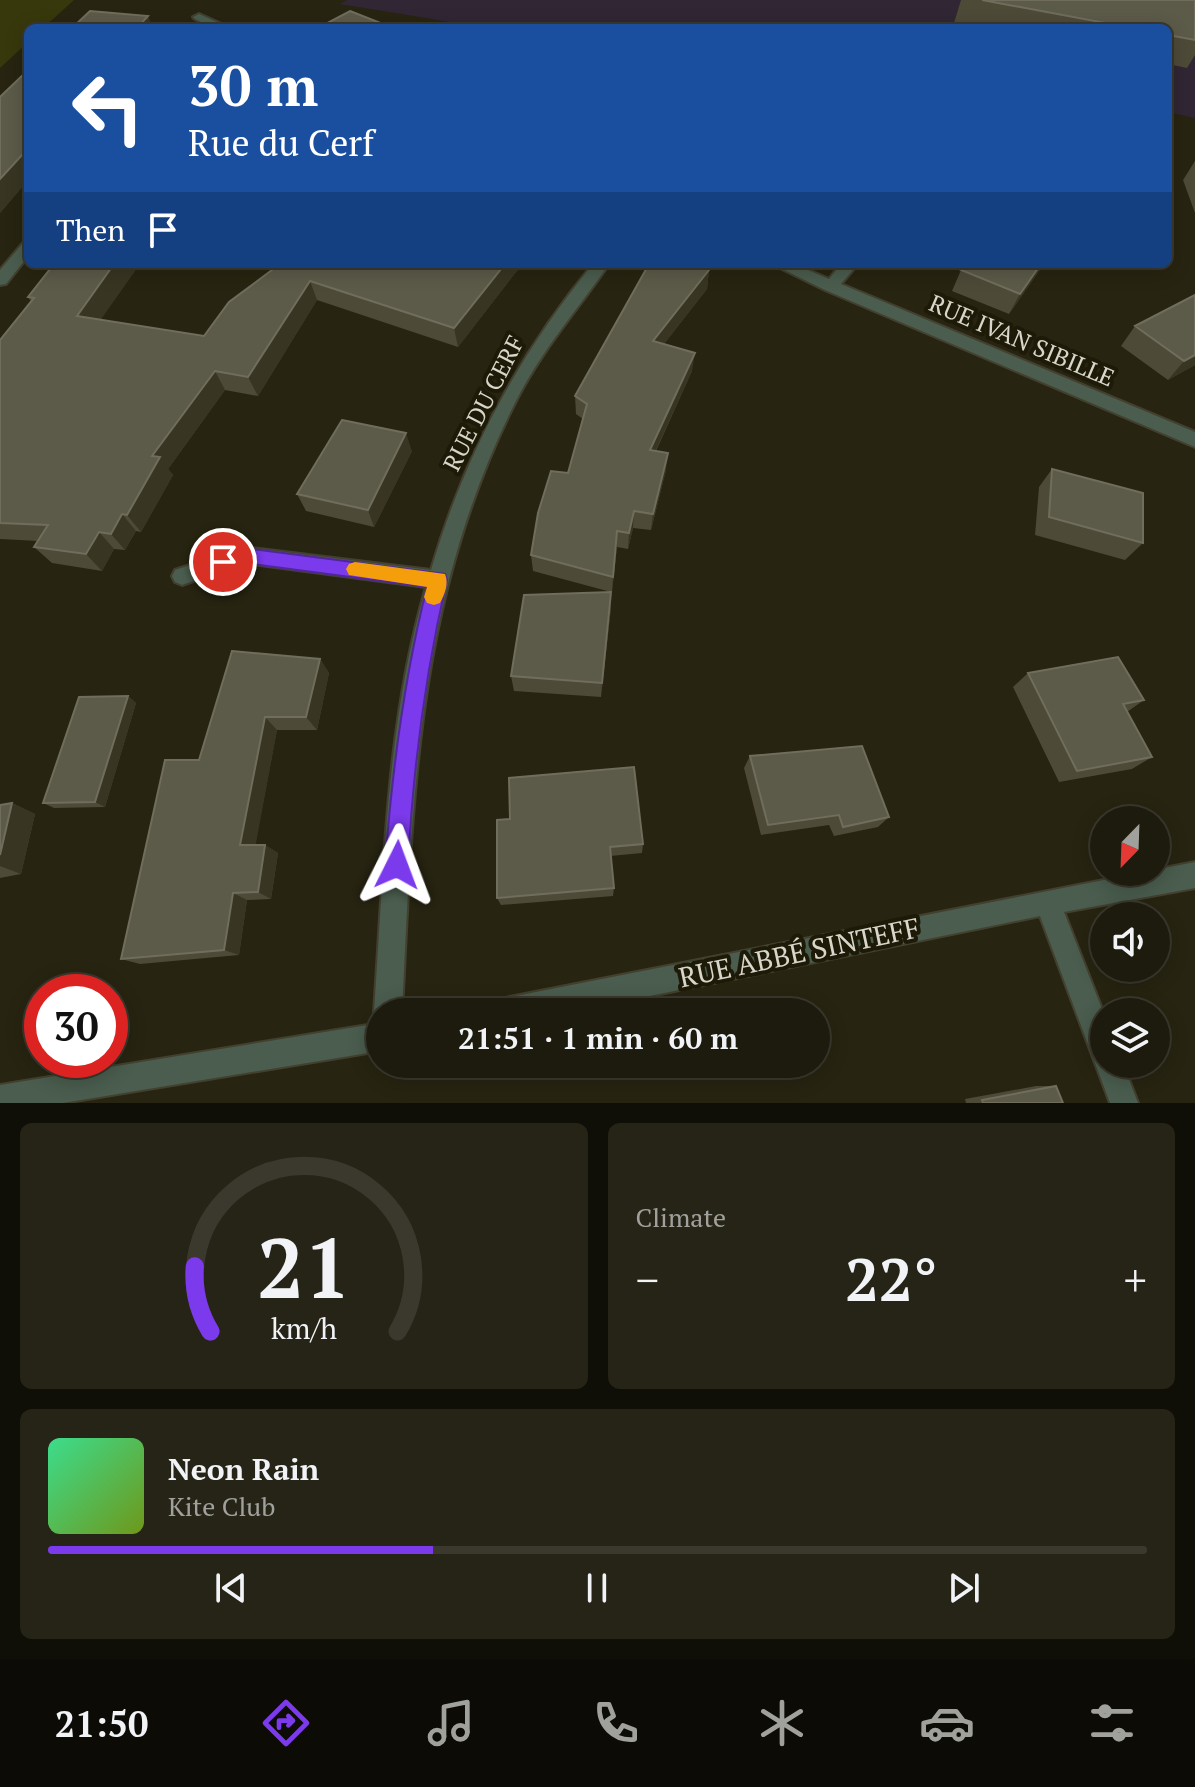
<!DOCTYPE html>
<meta charset="utf-8">
<style>
body{margin:0;font-family:"PT Serif",serif;background:#252416;color:#f1f3f6;height:100vh;display:flex;flex-direction:column;font-size:30px;white-space:nowrap}
*{box-sizing:border-box;margin:0}
p{font-size:26px;color:#a0a19d}
.icon{flex:none;width:44px;height:44px;fill:none;stroke:currentColor;stroke-width:2;stroke-linecap:round;stroke-linejoin:round}
.map{position:relative;height:1103px;overflow:hidden}
.side{display:flex;flex-direction:column;gap:20px;padding:20px;background:#100f07;flex:1}
.side>*{flex:none}
.banner{position:absolute;left:24px;top:24px;width:1148px;height:244px;border-radius:12px;box-shadow:0 4px 20px #0003,0 0 0 2px #3b392e;background:#1a4fa0;color:#fff;overflow:hidden}
.needle{width:52px;rotate:203deg}
.buttons{position:absolute;left:1090px;top:806px;display:grid;gap:16px}
.buttons a{display:grid;place-items:center;width:80px;height:80px;border-radius:50%;background:#1d1b0d;box-shadow:0 4px 20px #0003,0 0 0 2px #3b392e;font-size:40px}
.speed{position:absolute;left:24px;top:974px;display:flex;gap:16px;font-size:40px;font-weight:700;text-align:center}
.speed>*{display:grid;place-content:center;width:104px;height:104px;border-radius:50%;background:#1d1b0d;box-shadow:0 4px 20px #0003,0 0 0 2px #3b392e;line-height:1}
.speed .limit{border:12px solid #d22;background:#fff;color:#111}
.pin{position:absolute;display:grid;place-items:center;width:68px;height:68px;color:#fff;margin:-34px;border:4px solid #fff;border-radius:50%;box-shadow:0 2px 8px #0007}
.me{position:absolute;width:88px;margin:-44px;rotate:3deg;stroke-linejoin:round;filter:drop-shadow(0 0 6px #0008)}
.turn{display:flex;align-items:center;gap:28px;height:168px;padding:0 32px;font-size:36px}
.turn .icon{width:104px;height:104px;stroke-width:2.5}
.turn b{display:block;font-size:56px;line-height:68px}
.then{display:flex;align-items:center;height:76px;padding:0 32px;background:#0003;gap:16px;font-size:30px}
.big{font-size:60px;font-weight:700;line-height:1.1}
.side .tile{flex:1;display:flex;flex-direction:column;justify-content:center;gap:12px;min-width:0;padding:0 28px;border-radius:12px;background:#252416}
.side .dial{align-items:center;gap:0}
.dial svg{height:208px;overflow:visible;fill:none;stroke:#3b392e;stroke-width:7;stroke-linecap:round;text-anchor:middle}
.dial text{fill:#f1f3f6;stroke:none}
.song{display:flex;align-items:center;gap:24px}
.cover{width:96px;height:96px;border-radius:12px;background:linear-gradient(135deg,hsl(150 70% 55%),hsl(80 70% 35%))}
.played{height:8px;border-radius:4px;background:linear-gradient(90deg,#7c3aed 35%,#3b392e 35%)}
.keys{display:flex;justify-content:space-around;direction:ltr}
.heat{display:flex;justify-content:space-between;align-items:center;font-size:44px;direction:ltr}
.side .tiles{flex:1;display:grid;gap:20px;grid-template-columns:1fr 1fr}
.tile:last-child{grid-column:span 2}
.trip{position:absolute;left:366px;top:998px;width:464px;height:80px;border-radius:40px;background:#1d1b0d;box-shadow:0 4px 20px #0003,0 0 0 2px #3b392e;font-weight:700;line-height:80px;text-align:center}
.dock{display:flex;height:128px;justify-content:space-around;align-items:center;background:#0c0b05;color:#a0a19d}
.dock .icon{width:56px;height:56px}
.dock .active{color:#7c3aed}
.dock b{font-size:36px;color:#f1f3f6}
.map>svg:first-child{display:block}
.industrial{fill:#312634}
.green{fill:#37380b}
.lines{fill:none;stroke-linecap:round;stroke-linejoin:round}
.street-casing{stroke:#43402f;stroke-width:4}
.street{fill:#4a5d4e;fill-rule:evenodd}
.wall{fill:#4d4a38}
.shaded-wall{fill:#383522}
.building{fill:#5c5a48;stroke:#706d5c;stroke-width:2}
.route{fill:#7c3aed;stroke:#51269a;stroke-width:2}
.slow{fill:#f59e0b}
.labels{text-anchor:middle;dominant-baseline:central;stroke-width:8;stroke-linejoin:round;paint-order:stroke}
.street-label{font-size:24px;fill:#d8d6ca;stroke:#1d1a08}
.near-street-label{font-size:28px;fill:#d8d6ca;stroke:#1d1a08}
</style>
<div class="map">
<svg width="1195" height="1103" viewBox="0 0 1195 1103">
<rect width="100%" height="100%" fill="#272411"/>
<path class="industrial" d="M347,0H1195V118L1168,112V28H487L340,4Z"/>
<path class="green" d="M0,0H74L43,28H28V42L0,68Z"/>
<g class="lines">
<g class="street-casing">
<path id="street" d="M199,14L226,26L228,28H213L195,19L193,17Z
M28,241V256L6,284L0,285V270L23,243Z
M593,264H609C578,309 542,350 517,399C416,597 413,795 402,1012H380V1022L374,1012C384,871 386,723 426,587L244,563L182,585L175,582L172,576L175,570L244,547L431,570C464,457 518,355 593,264Z
M772,264H794L829,279L841,264H858L841,284L1195,432V447L825,290Z
M1195,862V888L1064,912L1104,1014V1064H1123L1138,1103H1110L1040,916L572,1012H491L495,1002L505,998Z
M380,1023V1051L63,1103H0V1085Z"/>
</g>
<use href="#street" class="street"/>
</g>
<path class="wall" d="M961,0H1195V55L1187,68L1168,64V28H980L954,23Z
M28,70V180L0,213V97Z
M1195,161V213L1183,180Z
M54,264L101,320L204,336L280,264H525L516,272L458,347L317,300L258,396L225,390L168,469L173,475L141,532L136,531L125,550L114,549L102,571L52,563L34,547L38,541L0,539V340L31,301L28,297Z
M968,264H1044L1009,314L952,291L961,270Z
M709,270L707,289L664,344L692,371L656,451L666,470L651,530L633,528L628,549L617,547L612,592H611V608L601,697L514,691L511,676L611,592L533,571L531,555L568,473L583,419L576,414L575,396Z
M1195,295V365L1168,380L1121,346L1135,326Z
M412,451L374,527L306,511L297,494Z
M1052,469L1143,543L1125,560L1035,535L1039,487Z
M320,659L329,673L317,730H277L255,845H265L278,853L271,899L247,900L239,955L140,964L121,959L199,760Z
M1028,673L1144,700L1127,712L1152,757L1132,769L1059,782L1013,687Z
M128,696L136,703L105,807L54,808L43,803Z
M750,756L889,817L878,827L834,836L829,825L761,835L744,768Z
M12,803L35,814L21,874L0,878V805Z
M510,819L643,844L642,853L610,856L614,888L613,896L501,905L497,898Z
M1036,1086H1056L1063,1103H966L965,1099Z"/>
<path class="shaded-wall" d="M148,16L153,28H137Z
M22,155L28,165V180L0,213V179Z
M114,264H140L90,335L77,316Z
M505,264H525L516,272L458,347L454,328Z
M1041,264H1044L1009,314L1020,294Z
M709,270L707,289L652,359L653,341Z
M310,281L317,300L258,396L248,377Z
M695,353L692,371L648,467L650,450Z
M1195,355V365L1168,380L1184,361Z
M215,371L225,390L168,469L173,475L141,532L127,515L152,456Z
M406,433L412,451L374,527L368,510Z
M668,453L666,470L651,530L653,514Z
M634,511L633,528L628,549L629,533Z
M122,514L136,531L125,550L111,534Z
M617,531V547L612,592L613,577Z
M99,532L114,549L102,571L86,554Z
M611,592V608L601,697L602,683Z
M320,659L329,673L317,730L306,717Z
M128,696L136,703L105,807L95,802Z
M265,717L277,730L254,854L240,845Z
M12,803L35,814L21,874L0,866V855Z
M265,845L278,853L271,899L258,892Z
M233,893L247,900L239,955L224,950Z"/>
<path class="building" d="M982,0H1195V40L1168,35V28H1132Z
M90,11L148,16L137,28H72Z
M350,11L393,28H318Z
M28,70V154L27,155H22L0,179V97Z
M54,264H114L77,316L204,336L229,302L280,264H505L454,328L310,281L248,377L215,371L152,456L160,457L127,515L122,514L111,534L99,532L86,554L34,547L48,525L0,523V340L34,298L28,297Z
M649,264H695L709,270L653,341L695,353L650,450L668,453L653,514L634,511L629,533L617,531L613,577L531,555L538,513L551,471L568,473L587,404L575,396Z
M968,264H1041L1020,294L961,270Z
M1195,295V355L1184,361L1135,326Z
M342,420L406,433L368,510L297,494Z
M1052,469L1143,493V543L1049,517Z
M611,592L602,683L511,676L524,595Z
M232,651L320,659L306,717H265L240,845H265L258,892L233,893L224,950L121,959L165,760H199Z
M1118,657L1144,700L1123,704L1152,757L1077,771L1028,673Z
M128,696L95,802L43,803L79,697Z
M862,746L889,817L843,827L839,815L768,825L750,756Z
M634,767L643,844L610,847L614,888L497,898V820L510,819L509,778Z
M12,803L0,855V805Z
M1056,1086L1063,1103H983L982,1100Z"/>
<path class="route" d="M244,548L445,574L447,580C425,674 413,769 408,865L405,873L397,876L389,873L385,865C392,771 404,678 427,587L244,563L223,570L217,567L214,562L217,557Z"/>
<path class="slow" d="M355,562L445,574C449,583 445,594 440,603L434,605L427,603L424,597L427,587L349,575L346,569L349,564Z"/>
<g class="labels">
<g class="street-label">
<text transform="translate(1022 340) rotate(23)">RUE IVAN SIBILLE</text>
<text transform="translate(483 403) rotate(-63)">RUE DU CERF</text>
</g>
<g class="near-street-label">
<text transform="translate(799 952) rotate(-12)">RUE ABBÉ SINTEFF</text>
</g>
</g>
</svg>
<div class="buttons">
<a><svg class="needle" viewBox="-14 -14 28 28"><path d="M0-13l5 13h-10z" fill="#e53935"/><path d="M0 13l5-13h-10z" fill="#a0a19d"/></svg></a>
<a><svg class="icon" aria-label="sound" viewBox="0 0 24 24"><path d="M4 9h4l5-4v14l-5-4H4zM17 9q2 3 0 6"/></svg></a>
<a><svg class="icon" aria-label="layers" viewBox="0 0 24 24"><path d="M12 4l9 5-9 5-9-5zM3 14l9 5 9-5"/></svg></a>
</div>
<div class="speed"><div class="limit">30</div></div>
<div class="pin" style="left:223px;top:562px;background:#d93025"><svg class="icon" aria-label="arrive" viewBox="0 0 24 24"><path d="M6 21V4h12l-3 4 3 4H6"/></svg></div>
<svg class="me" style="left:397px;top:865px" viewBox="-20 -20 40 40"><path d="M0-17L14 15 0 8-14 15z" fill="#7c3aed" stroke="#fff" stroke-width="4"/></svg>
<div class="trip">21:51 · 1 min · 60 m</div>
<div class="banner">
<div class="turn"><svg class="icon" aria-label="left" viewBox="0 0 24 24"><path d="M17 20v-9H6M10 6l-5 5 5 5"/></svg><div><b>30 m</b>Rue du Cerf</div></div>
<div class="then">Then<svg class="icon" aria-label="arrive" viewBox="0 0 24 24"><path d="M6 21V4h12l-3 4 3 4H6"/></svg></div>
</div>
</div>
<section class="side">
<div class="tiles">
<div class="tile dial"><svg viewBox="0 0 100 80">
<path d="M14 69A42 42 0 1 1 86 69"/>
<path d="M14 69A42 42 0 0 1 8 44" stroke="#7c3aed"/>
<text x="50" y="56" font-size="32" font-weight="700">21</text>
<text x="50" y="72" font-size="11">km/h</text>
</svg></div>
<div class="tile"><p>Climate</p>
<div class="heat"><a>−</a><b class="big">22°</b><a>+</a></div>
</div>
<div class="tile">
<div class="song"><i class="cover"></i><div><b>Neon Rain</b><p>Kite Club</p></div></div>
<div class="played"></div>
<div class="keys"><svg class="icon" aria-label="previous" viewBox="0 0 24 24"><path d="M18 5L8 12l10 7zM5 5v14"/></svg><svg class="icon" aria-label="pause" viewBox="0 0 24 24"><path d="M8 5v14M16 5v14"/></svg><svg class="icon" aria-label="next" viewBox="0 0 24 24"><path d="M6 5l10 7-10 7zM19 5v14"/></svg></div>
</div>
</div>
</section>
<nav class="dock">
<b>21:50</b>
<svg class="icon active" aria-label="directions" viewBox="0 0 24 24"><path d="M12 3l9 9-9 9-9-9zM9 14v-3h6M13 9l2 2-2 2"/></svg>
<svg class="icon" aria-label="music" viewBox="0 0 24 24"><path d="M9 18V5l10-2v13"/><circle cx="6" cy="18" r="3"/><circle cx="16" cy="16" r="3"/></svg>
<svg class="icon" aria-label="phone" viewBox="0 0 24 24"><path d="M5 4h4l2 5-3 2q2 4 5 5l2-3 5 2v4C11 20 4 13 5 4z"/></svg>
<svg class="icon" aria-label="climate" viewBox="0 0 24 24"><path d="M12 3v18M4 7l16 10M4 17L20 7"/></svg>
<svg class="icon" aria-label="car" viewBox="0 0 24 24"><path d="M5 17H2v-5l4-1 3-4h7l3 4 3 1v5h-3M9 17h6M6 11h13"/><circle cx="7" cy="17" r="2"/><circle cx="17" cy="17" r="2"/></svg>
<svg class="icon" aria-label="filters" viewBox="0 0 24 24"><path d="M4 7h16M4 17h16"/><circle cx="9" cy="7" r="2"/><circle cx="15" cy="17" r="2"/></svg>
</nav>
